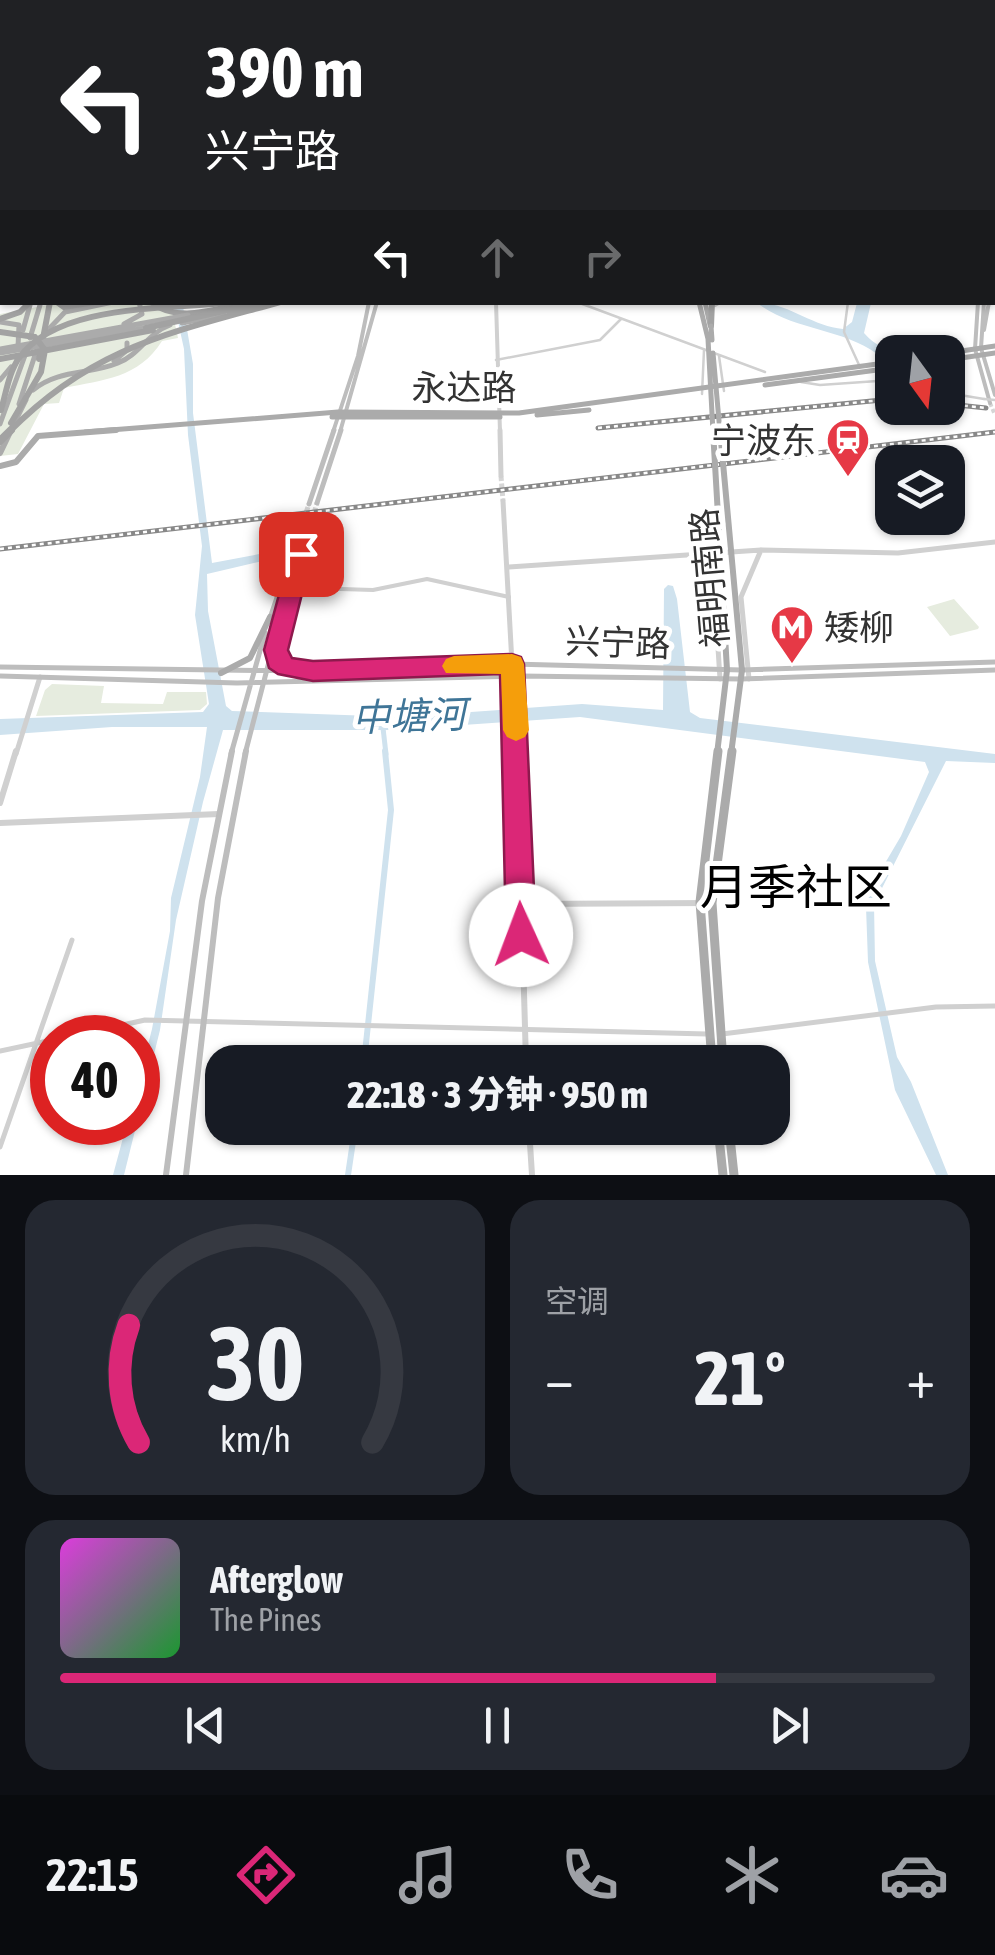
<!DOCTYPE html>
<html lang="zh">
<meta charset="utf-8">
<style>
body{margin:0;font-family:"Asap Condensed","Noto Sans SC",sans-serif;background:#242831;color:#f1f3f6;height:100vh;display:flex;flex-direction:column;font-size:38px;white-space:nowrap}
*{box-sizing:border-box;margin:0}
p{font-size:32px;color:#9ea1a6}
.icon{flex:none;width:55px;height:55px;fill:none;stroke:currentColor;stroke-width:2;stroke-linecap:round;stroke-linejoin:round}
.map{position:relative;height:1175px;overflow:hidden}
.details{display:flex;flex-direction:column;gap:25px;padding:25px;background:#0d0f14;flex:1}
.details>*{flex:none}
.banner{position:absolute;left:0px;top:0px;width:995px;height:305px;box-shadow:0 2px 8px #0004;background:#202124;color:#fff;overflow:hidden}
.needle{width:65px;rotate:165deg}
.controls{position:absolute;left:875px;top:335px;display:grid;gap:20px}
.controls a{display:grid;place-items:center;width:90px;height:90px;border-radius:20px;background:#171b24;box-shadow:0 2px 8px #0004;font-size:50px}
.speed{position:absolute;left:30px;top:1015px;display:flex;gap:20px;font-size:50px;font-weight:700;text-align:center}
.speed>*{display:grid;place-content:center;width:130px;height:130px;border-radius:50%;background:#171b24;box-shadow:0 2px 8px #0004;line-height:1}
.speed .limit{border:15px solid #d22;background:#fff;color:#111}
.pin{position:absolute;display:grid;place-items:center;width:85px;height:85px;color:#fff;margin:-42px;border-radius:20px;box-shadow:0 5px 15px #0006}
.me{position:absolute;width:110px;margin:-55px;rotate:358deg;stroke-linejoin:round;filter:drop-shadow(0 0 8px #0008)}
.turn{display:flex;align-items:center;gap:35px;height:210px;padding:0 40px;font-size:45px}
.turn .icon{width:130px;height:130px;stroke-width:2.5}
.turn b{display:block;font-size:70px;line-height:85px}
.lanes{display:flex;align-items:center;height:95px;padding:0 40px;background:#0003;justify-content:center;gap:50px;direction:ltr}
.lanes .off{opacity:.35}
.big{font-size:75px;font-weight:800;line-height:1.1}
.details .tile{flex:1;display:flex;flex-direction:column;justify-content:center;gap:15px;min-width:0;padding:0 35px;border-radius:30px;background:#242831}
.details .dial{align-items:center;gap:0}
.dial svg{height:260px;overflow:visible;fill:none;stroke:#363941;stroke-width:7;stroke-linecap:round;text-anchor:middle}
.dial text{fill:#f1f3f6;stroke:none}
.song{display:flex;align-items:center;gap:30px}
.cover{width:120px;height:120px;border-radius:15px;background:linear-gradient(135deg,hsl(300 70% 55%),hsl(130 70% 35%))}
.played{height:10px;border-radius:5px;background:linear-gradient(90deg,#db2777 75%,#363941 75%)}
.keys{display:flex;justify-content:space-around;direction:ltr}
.heat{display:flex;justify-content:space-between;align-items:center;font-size:55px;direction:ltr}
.details .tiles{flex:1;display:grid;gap:25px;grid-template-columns:1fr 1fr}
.tile:last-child{grid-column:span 2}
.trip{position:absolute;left:205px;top:1045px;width:585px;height:100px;border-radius:30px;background:#171b24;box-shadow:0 2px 8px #0004;font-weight:800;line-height:100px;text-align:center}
.tabs{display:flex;height:160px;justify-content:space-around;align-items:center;background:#090b0e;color:#9ea1a6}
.tabs .icon{width:70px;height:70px}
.tabs .current{color:#db2777}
.tabs b{font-size:45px;color:#f1f3f6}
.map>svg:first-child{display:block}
.green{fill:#e6ecdf}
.water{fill:#cfe2ee}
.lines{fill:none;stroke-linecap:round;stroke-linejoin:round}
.canal-far1{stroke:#cfe2ee;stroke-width:5}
.canal{stroke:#cfe2ee;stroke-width:6}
.tertiary-tunnel{stroke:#d6d6d6;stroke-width:5;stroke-dasharray:5 2.5;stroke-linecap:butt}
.secondary-tunnel-far1{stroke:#d6d6d6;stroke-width:4;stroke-dasharray:4 2.5;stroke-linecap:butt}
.secondary-tunnel{stroke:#d6d6d6;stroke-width:5;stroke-dasharray:5 2.5;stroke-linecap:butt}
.minor-far2{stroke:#d0d0d0;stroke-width:2.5}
.minor-far1{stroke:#d0d0d0;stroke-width:4}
.minor{stroke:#d0d0d0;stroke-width:5}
.tertiary-far2{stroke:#d0d0d0;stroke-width:4}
.tertiary-far1{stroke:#d0d0d0;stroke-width:5}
.tertiary{stroke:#d0d0d0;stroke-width:6}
.secondary-far3{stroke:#bdbdbd;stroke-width:2.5}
.secondary-far2{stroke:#bdbdbd;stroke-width:4}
.secondary-far1{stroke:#bdbdbd;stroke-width:5}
.secondary{stroke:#bdbdbd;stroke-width:6}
.primary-far2{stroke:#ababab;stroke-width:5}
.primary-far1{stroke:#ababab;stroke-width:6}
.primary{stroke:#ababab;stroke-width:9}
.trunk{stroke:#a2a2a2;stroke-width:6}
.rail-casing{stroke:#888;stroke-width:5}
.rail{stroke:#fff;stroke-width:2.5;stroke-dasharray:4;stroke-linecap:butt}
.minor-bridge{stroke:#d0d0d0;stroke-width:2.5}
.primary-bridge-far1{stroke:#ababab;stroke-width:5}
.primary-bridge{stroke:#ababab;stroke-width:6}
.trunk-bridge-far1{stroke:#a2a2a2;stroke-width:6}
.trunk-bridge{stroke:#a2a2a2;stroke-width:8}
.route{fill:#db2777;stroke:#8e194d;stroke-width:2.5}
.slow{fill:#f59e0b}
.labels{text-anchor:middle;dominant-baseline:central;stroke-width:10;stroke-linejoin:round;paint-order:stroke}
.street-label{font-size:35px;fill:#333;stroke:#fff}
.poi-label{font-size:35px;fill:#333;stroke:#fff;text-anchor:end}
.water-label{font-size:38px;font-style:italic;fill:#3f7597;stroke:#fff}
.near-quarter-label{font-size:48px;fill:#000;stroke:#fff}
</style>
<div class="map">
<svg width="995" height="1175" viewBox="0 0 995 1175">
<rect width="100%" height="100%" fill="#fff"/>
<path class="green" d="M63,302L157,303L173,315L178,338L162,341C139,378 103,380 64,388L59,403L44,404L18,454L0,456V314Z
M954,599L979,627L978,629L950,636L927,607Z
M52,684L104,686L101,703L163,704L167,692H206L207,704L200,710L36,716L45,690Z"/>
<path class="water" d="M167,303L183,306L193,364V413L212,563L281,550L280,557L207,574L208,611L226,706L232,711L400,717L582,704L663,710L664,589L668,585L673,586L677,599L690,712L700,718L995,754V763L946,761L874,904L875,961L897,1057L911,1082L948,1175H936L895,1090L868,962L866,907L871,887L901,836L929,772L925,762L580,717L391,730H223L203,802L176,920L160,1030L124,1175H113L127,1123L138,1122V1084L152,1029L170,931L171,898L200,777L207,727H112L0,735V719L203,712L209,704L195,615L202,546L188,435L184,349L175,308Z
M757,303C787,302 813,327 843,329L852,322L857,303H871L864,333C886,358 904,347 934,343L942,352L930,348L877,354C842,328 794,331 757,303Z"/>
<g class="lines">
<path class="canal-far1" d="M383,728L386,754"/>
<path class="canal" d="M364,1062L391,810L385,751
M348,1175L355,1128"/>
<path class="tertiary-tunnel" d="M501,476L503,501"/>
<path class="secondary-tunnel-far1" d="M990,403L995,415"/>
<path class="secondary-tunnel" d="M299,533L309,504
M308,534L317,503"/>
<path class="minor-far2" d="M577,302L765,372
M848,302L844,332L860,367
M719,356L724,391
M496,360L600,340L621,319
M801,382L820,385L892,380
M948,393L984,399
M702,394L704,350"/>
<path class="minor-far1" d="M308,588L373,590L427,579L509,597"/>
<path class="minor" d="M722,1034L936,1007L995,1006
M64,1038L145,1020L707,1034
M0,1051L52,1040
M0,1147L72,940"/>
<path class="tertiary-far2" d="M496,302L500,432
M715,305L720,302"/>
<path class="tertiary-far1" d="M500,430L501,476
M503,501L517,754
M712,554L720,679
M509,567L761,550L898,553L995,542
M749,679L741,597L761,550
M16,754L40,677"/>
<path class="tertiary" d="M517,751L526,1062
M0,803L16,751
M0,823L219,814
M520,904L712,903
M529,1128L532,1175"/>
<path class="secondary-far3" d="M748,0L769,2
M0,76L2,72"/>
<path class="secondary-far2" d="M992,215V233
M978,302L975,349L990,403
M984,302L981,348L995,395
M984,330L989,302
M333,432L358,356L369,302
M340,432L377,302"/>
<path class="secondary-far1" d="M317,503L341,430
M309,504L334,430
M281,617L308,534
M270,618L299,533
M0,667L302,671
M313,671L512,664L742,670L995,662
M0,676L237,683L521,676L741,679L995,670
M231,754L265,633
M245,754L278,627"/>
<path class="secondary" d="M166,1175L202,901L232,751
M186,1175L218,898L246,751"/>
<path class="primary-far2" d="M705,302L710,325
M0,322L19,325L18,347
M182,323L224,315
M23,330L30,305
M46,332L65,312L113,302
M30,338L40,305
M948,353L995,346
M948,360L995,353
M114,361L127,350V343
M0,380L11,367
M765,385L892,368
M33,390C59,369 89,375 118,363C139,355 148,333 170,325
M19,404L37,349
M537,415L589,410
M332,417H500
M0,424L27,350
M10,432L26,400
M85,432L338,412L519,413L892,362"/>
<path class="primary-far1" d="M0,453L11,430
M0,466L16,462L38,436L116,430
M281,616L278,661L287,667L313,671
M221,673L250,658L270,617
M717,754L727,670
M731,754L742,670"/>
<path class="primary" d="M712,1062L700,902L718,751
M723,1062L712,903L732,751
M718,1128L723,1175
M729,1128L734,1175"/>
<path class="trunk" d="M57,302L64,307L94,302
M151,302C177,323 211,310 241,304
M0,319L20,312L30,302
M711,326L712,302
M39,359L50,302"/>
<g class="rail-casing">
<path id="rail" d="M948,404L986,408
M598,428L892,399
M0,549L995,432"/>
</g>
<use href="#rail" class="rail"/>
<path class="minor-bridge" d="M984,399L995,400"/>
<path class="primary-bridge-far1" d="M699,302L708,339L713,432
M124,324L142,314L139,302
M711,326L712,340
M0,349L188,315
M0,353L151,327
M713,353L720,432"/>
<path class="primary-bridge" d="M713,430L727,670
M720,430L742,670"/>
<path class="trunk-bridge-far1" d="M146,328L260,303
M0,332L35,337L45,350L41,372L11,423
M0,359L153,330
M1,410C6,393 9,372 19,358C59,302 172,310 234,302
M9,432C93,347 169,333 280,302"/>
<path class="trunk-bridge" d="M0,441L11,430"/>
</g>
<path class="route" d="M301,545L312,554L288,650L292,658L313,661L512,654L521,657L524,664L536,935L531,946L521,950L511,946L506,935L500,674L313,681L278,674L269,668L264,650L290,554Z"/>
<path class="slow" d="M512,654L521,657L524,664L529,730L525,737L516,741L507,737L503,730L501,674L446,673L442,666L446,659L454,656Z"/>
<defs>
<g id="station-pin" transform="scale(2.25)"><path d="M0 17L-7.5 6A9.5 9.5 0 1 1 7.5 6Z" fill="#e63946" stroke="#fff"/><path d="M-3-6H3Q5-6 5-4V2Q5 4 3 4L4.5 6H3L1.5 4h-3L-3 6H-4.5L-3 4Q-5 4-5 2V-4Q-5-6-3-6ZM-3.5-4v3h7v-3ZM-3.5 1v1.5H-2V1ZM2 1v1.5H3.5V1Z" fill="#fff"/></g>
<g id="metro-pin" transform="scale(2.25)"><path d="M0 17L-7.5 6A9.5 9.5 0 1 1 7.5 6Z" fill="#e63946" stroke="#fff"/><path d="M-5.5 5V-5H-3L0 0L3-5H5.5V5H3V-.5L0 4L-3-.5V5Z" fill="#fff"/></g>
</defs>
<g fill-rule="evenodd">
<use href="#station-pin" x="848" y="440"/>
<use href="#metro-pin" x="792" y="627"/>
</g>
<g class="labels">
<g class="street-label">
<text x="464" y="387">永达路</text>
<text transform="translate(709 578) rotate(-95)">福明南路</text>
<text transform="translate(618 642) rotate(2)">兴宁路</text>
</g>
<g class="poi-label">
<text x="816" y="440">宁波东</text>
<text x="824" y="627" text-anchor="start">矮柳</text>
</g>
<g class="water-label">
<text transform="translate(409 716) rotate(-2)">中塘河</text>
</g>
<g class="near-quarter-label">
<text x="796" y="886">月季社区</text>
</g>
</g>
</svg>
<div class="controls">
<a><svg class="needle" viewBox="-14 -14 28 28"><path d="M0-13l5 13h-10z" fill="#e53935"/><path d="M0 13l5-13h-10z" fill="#9ea1a6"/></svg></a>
<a><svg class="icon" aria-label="layers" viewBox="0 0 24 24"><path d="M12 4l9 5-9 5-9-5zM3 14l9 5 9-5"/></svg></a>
</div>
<div class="speed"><div class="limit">40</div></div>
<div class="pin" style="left:301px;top:554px;background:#d93025"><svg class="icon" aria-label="arrive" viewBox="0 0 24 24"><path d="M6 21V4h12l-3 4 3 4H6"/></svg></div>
<svg class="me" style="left:521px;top:935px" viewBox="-20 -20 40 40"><circle r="19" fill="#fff"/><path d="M0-13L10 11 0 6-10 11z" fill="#db2777"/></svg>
<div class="trip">22:18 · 3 分钟 · 950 m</div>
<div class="banner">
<div class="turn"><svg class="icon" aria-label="left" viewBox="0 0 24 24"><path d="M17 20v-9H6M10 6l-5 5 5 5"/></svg><div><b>390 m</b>兴宁路</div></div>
<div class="lanes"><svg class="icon" aria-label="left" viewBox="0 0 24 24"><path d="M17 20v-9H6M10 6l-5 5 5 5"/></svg><svg class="icon off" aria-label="ahead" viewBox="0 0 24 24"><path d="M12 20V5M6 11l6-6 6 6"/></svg><svg class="icon off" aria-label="right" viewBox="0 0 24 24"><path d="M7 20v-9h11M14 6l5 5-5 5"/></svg></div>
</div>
</div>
<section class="details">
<div class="tiles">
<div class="tile dial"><svg viewBox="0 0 100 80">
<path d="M14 69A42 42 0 1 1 86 69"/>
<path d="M14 69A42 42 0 0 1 11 33" stroke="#db2777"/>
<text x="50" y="56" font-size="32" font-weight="700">30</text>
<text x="50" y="72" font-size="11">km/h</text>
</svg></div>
<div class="tile"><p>空调</p>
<div class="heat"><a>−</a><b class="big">21°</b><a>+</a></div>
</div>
<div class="tile">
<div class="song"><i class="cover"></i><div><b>Afterglow</b><p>The Pines</p></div></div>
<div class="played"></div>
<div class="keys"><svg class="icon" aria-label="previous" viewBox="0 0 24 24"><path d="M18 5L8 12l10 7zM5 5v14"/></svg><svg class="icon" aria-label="pause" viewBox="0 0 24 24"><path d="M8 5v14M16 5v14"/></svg><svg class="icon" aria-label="next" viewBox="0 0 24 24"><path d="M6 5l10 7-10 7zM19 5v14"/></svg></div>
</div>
</div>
</section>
<nav class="tabs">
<b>22:15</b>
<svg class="icon current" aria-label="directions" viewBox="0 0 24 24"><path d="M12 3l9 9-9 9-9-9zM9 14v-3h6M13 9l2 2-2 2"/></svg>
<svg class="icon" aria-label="music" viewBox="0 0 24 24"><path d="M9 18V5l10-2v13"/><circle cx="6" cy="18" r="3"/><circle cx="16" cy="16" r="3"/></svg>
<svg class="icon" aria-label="phone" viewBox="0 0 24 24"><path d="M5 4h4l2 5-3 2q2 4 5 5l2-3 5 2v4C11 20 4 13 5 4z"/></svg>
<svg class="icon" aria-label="climate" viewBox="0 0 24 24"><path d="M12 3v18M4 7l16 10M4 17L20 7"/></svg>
<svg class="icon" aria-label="car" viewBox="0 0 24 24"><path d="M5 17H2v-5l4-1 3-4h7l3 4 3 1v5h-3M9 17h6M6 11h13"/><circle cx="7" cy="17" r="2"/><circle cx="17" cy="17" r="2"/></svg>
</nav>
